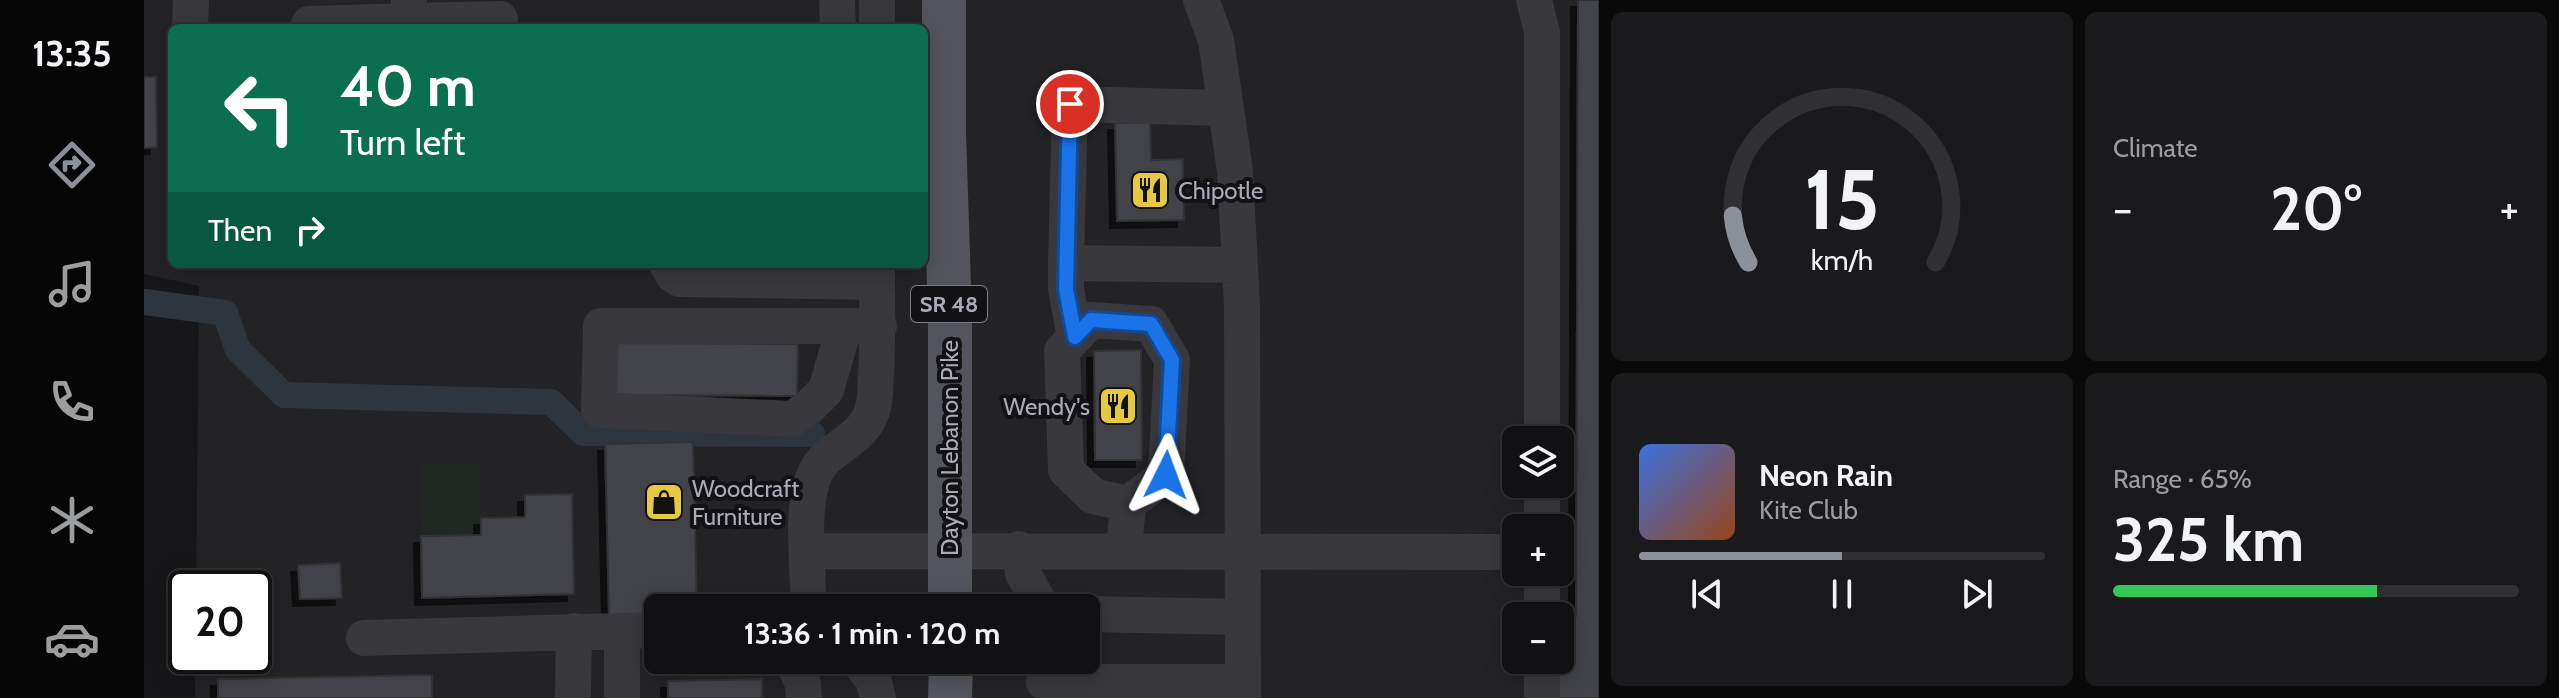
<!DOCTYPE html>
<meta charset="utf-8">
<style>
body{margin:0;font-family:Cabin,sans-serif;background:#1a191b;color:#f1f3f6;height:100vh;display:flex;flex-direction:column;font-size:30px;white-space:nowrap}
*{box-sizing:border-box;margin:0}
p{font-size:26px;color:#9c9d9f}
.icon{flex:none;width:44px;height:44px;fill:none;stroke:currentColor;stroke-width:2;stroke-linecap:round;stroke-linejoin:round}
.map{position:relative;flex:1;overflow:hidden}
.drawer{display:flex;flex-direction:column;gap:12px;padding:12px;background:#09090a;width:960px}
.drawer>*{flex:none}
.hud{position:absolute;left:24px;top:24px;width:760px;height:244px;border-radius:12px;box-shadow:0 4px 20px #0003,0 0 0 2px #303032;background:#0b6e4f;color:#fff;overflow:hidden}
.buttons{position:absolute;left:1358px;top:426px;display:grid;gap:16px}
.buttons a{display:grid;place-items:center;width:72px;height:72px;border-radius:12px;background:#111012;box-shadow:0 4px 20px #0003,0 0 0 2px #303032;font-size:40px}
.speed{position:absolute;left:24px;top:570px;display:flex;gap:16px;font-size:40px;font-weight:700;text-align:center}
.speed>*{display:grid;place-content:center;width:104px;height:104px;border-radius:50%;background:#111012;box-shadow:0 4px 20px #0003,0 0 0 2px #303032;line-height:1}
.speed .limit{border:4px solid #111;border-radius:12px;background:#fff;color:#111}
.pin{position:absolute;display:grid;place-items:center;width:68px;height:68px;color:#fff;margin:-34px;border:4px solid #fff;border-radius:50%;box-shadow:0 2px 8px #0007}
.me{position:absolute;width:88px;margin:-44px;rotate:3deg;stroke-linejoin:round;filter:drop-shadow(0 0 6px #0008)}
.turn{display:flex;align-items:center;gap:28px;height:168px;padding:0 40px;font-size:36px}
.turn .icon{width:104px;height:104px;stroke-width:2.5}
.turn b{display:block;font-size:56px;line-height:68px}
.then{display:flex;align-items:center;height:76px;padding:0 40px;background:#0003;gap:16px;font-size:30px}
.big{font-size:60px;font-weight:700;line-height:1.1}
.drawer .widget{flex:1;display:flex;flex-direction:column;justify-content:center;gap:12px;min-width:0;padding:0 28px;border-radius:12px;background:#1a191b}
.drawer .dial{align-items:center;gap:0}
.dial svg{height:208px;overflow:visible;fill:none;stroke:#303032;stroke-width:7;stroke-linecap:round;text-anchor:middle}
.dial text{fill:#f1f3f6;stroke:none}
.song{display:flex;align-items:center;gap:24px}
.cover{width:96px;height:96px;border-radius:12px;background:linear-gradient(135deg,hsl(220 70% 55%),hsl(20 70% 35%))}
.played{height:8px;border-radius:4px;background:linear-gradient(90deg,#8c9099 50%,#303032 50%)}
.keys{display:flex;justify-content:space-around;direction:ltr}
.heat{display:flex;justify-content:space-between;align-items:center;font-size:44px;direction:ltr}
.charge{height:12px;border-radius:6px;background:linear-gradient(90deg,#34c759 65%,#303032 0)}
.drawer .tiles{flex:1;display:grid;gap:12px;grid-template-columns:repeat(2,1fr)}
.trip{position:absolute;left:500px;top:594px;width:456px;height:80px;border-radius:12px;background:#111012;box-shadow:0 4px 20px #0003,0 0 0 2px #303032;font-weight:700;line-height:80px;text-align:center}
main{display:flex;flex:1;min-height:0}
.tabs{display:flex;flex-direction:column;width:144px;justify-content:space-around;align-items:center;background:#070607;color:#9c9d9f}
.tabs .icon{width:56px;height:56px}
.tabs .current{color:#8c9099}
.tabs b{font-size:36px;color:#f1f3f6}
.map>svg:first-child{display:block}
.built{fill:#232225;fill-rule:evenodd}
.green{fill:#212823}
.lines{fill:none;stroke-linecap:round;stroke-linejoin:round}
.canal{stroke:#2f353d;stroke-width:26}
.building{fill:#434348;stroke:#313034;stroke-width:2;filter:url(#shadow)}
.minor{stroke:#38383d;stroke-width:36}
.major{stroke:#54545c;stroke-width:44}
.route-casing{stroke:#114b97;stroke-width:20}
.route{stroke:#1a73e8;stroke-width:14}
.labels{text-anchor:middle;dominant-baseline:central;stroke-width:8;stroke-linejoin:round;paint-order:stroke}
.shield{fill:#121113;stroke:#7c7d86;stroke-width:2}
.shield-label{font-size:22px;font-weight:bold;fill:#a9abb7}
.poi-label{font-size:24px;fill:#a9abb7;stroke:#121113;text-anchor:start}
.street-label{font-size:24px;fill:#a9abb7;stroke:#121113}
</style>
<main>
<nav class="tabs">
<b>13:35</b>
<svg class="icon current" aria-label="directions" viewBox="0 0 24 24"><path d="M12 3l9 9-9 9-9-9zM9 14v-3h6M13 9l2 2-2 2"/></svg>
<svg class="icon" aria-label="music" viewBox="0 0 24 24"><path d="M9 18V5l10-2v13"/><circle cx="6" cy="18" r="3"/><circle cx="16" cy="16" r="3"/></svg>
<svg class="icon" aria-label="phone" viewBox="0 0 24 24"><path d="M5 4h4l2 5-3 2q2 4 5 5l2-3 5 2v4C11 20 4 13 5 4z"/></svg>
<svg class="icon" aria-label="climate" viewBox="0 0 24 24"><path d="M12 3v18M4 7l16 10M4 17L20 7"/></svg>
<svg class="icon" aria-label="car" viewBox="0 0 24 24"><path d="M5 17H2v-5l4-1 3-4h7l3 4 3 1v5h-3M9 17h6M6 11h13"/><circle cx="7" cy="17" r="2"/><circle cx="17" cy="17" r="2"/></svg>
</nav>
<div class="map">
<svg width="1455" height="698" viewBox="0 0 1455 698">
<defs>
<filter id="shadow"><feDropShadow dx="-7" dy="7" stdDeviation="0" flood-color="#0009"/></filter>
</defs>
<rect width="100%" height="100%" fill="#171618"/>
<path class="built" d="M0,0H1455V698H51V656H110V588H52L55,286L0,274ZM28,28H780V264H28ZM1372,440H1416V484H1372ZM1372,528H1416V572H1372ZM514,608H942V660H514ZM1372,616H1416V660H1372Z"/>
<path class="green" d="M336,463L337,535L277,536L276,464Z"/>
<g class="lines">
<path class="canal" d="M0,302L81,313L94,350L140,395L407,402L439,433L668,434"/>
</g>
<path class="building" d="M1434,0H1455V698H1412L1416,660V616H1412H1432Z
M478,23L625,28H478Z
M0,77H12L13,147L0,148Z
M1006,122L1007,160L1039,159L1040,220L973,221L971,123Z
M468,343L654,344L653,396L467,395Z
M997,350L998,460H951L950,351Z
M549,442L553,608H514V614L465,615L461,444Z
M428,494L430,594L278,598L277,536L337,535V518L381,517V495Z
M196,563L198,598L156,599L154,565Z
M288,675V698H74V679Z
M618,679V698H524V681Z"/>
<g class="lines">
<path class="minor" d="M265,0V21L356,19
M693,0L694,28
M733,0V28
M1057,0L1072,40L1091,171L1098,305L1099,698
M1390,0L1398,32V440
M165,24L265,21
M46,28L47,0
M1081,108L926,104L922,263L1096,265
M922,263V289L931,337
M523,264L529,275L536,279L733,282
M700,328L682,390L664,408L648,419L455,410L457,326H735
M1398,528V484
M875,549L879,573L898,608
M980,550L984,504L1022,475L1028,360L1007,324L947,320L918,351L922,470L949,496L984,504
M664,551L1372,552
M1398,572V616
M667,608L664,594C664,557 653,484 682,458C700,442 720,435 728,411C732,399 731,386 732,374C734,337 733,301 733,264
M942,614L1099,617
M478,631V698
M220,638L514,630
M648,660L659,684L660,698
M713,660L729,679L734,698
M900,682H1099
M429,698L430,631
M1398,698V660"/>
<path class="major" d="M800,0V133L806,315V608
M806,698L807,660"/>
</g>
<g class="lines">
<g class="route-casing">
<path id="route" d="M926,104L922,289L931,337L947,320L1007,324L1028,360L1022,475"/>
</g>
<use href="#route" class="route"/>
</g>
<defs>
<g id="restaurant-square" transform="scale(2)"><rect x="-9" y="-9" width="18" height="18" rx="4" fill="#e6c941" stroke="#121113"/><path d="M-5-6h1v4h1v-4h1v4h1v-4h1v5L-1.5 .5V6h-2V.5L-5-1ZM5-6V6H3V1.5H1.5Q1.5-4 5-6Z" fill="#111"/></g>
<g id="shop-square" transform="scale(2)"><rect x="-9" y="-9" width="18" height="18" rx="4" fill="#e6c941" stroke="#121113"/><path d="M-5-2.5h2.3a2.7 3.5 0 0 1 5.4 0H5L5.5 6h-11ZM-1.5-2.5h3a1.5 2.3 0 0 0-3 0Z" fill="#111"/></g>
</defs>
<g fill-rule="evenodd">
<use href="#restaurant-square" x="1006" y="190"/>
<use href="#restaurant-square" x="974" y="406"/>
<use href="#shop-square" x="520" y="502"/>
</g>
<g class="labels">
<rect class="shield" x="767" y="286" width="76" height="36" rx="6"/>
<g class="shield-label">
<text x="805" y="304">SR 48</text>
</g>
<g class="poi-label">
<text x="1034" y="190">Chipotle</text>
<text x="946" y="406" text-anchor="end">Wendy's</text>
<text x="548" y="488">Woodcraft<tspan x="548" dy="28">Furniture</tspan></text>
</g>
<g class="street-label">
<text transform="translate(805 448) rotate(-90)">Dayton Lebanon Pike</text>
</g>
</g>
</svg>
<div class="buttons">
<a><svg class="icon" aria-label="layers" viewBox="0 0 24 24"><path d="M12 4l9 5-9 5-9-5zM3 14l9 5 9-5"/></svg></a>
<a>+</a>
<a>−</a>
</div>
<div class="speed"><div class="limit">20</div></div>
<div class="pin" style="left:926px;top:104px;background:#d93025"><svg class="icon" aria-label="arrive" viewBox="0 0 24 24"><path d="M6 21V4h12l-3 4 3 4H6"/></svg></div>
<svg class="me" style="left:1022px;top:475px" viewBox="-20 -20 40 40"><path d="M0-17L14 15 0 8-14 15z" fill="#1a73e8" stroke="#fff" stroke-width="4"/></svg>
<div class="trip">13:36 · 1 min · 120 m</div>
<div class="hud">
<div class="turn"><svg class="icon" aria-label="left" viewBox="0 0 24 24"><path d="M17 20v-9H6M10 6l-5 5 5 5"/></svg><div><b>40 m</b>Turn left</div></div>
<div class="then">Then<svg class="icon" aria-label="right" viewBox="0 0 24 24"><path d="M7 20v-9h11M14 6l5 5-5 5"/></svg></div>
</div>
</div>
<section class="drawer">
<div class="tiles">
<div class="widget dial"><svg viewBox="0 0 100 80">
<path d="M14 69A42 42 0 1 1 86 69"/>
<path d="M14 69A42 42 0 0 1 8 51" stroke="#8c9099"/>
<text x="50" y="56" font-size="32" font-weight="700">15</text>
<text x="50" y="72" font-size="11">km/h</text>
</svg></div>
<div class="widget"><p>Climate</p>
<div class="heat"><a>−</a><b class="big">20°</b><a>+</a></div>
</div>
<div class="widget">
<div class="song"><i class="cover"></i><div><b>Neon Rain</b><p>Kite Club</p></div></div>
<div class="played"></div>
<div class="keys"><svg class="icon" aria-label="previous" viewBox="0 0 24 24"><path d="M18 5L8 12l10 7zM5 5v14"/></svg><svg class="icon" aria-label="pause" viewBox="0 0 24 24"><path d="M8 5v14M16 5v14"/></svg><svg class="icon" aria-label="next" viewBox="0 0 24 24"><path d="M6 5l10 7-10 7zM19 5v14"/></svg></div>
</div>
<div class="widget"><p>Range · 65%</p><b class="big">325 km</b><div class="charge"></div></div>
</div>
</section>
</main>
